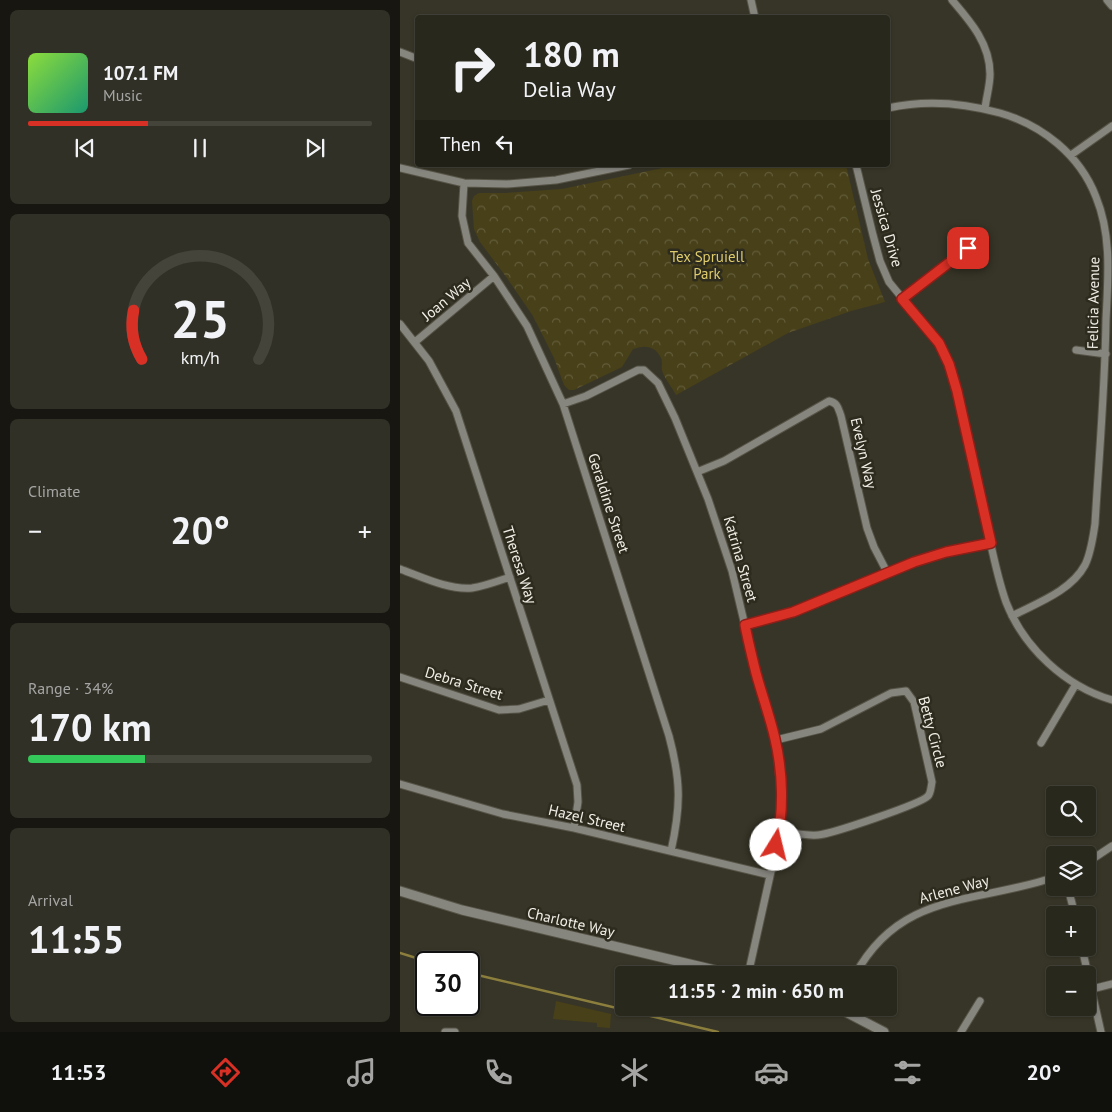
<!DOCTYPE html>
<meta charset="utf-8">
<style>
body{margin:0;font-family:"PT Sans",sans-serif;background:#313026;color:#f1f3f6;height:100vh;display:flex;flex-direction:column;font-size:19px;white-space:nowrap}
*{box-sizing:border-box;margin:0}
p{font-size:16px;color:#a5a6a4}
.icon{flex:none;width:28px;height:28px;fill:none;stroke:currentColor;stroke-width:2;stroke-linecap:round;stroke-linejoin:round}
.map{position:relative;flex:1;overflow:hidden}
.sheet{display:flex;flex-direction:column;gap:10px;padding:10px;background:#171610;width:400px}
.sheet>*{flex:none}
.top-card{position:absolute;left:15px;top:15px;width:475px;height:152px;border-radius:5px;box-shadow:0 1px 4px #0004,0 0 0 1px #45443b;background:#29281d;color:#f1f3f6;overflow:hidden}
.controls{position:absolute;left:646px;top:786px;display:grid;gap:10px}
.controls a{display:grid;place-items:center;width:50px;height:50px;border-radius:5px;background:#29281d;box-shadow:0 1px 4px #0004,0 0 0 1px #45443b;font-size:25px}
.speed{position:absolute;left:15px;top:951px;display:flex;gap:10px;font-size:25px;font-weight:700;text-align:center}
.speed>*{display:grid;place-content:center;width:65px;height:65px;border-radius:50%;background:#29281d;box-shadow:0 1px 4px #0004,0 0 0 1px #45443b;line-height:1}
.speed .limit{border:2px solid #111;border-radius:8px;background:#fff;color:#111}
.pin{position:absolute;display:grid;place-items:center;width:42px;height:42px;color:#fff;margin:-21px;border-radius:10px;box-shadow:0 2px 8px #0006}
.me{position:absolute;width:55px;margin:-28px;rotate:9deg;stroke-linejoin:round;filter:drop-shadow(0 0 4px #0008)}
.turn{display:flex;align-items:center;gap:18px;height:105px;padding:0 25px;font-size:22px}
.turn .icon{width:65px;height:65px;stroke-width:2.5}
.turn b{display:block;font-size:35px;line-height:42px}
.then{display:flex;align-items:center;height:48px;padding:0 25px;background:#0003;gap:10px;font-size:19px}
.big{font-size:38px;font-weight:800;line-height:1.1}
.sheet .card{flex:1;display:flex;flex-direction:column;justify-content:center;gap:8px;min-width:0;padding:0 18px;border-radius:8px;background:#313026}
.sheet .dial{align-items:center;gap:0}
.dial svg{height:130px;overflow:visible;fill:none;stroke:#45443b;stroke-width:7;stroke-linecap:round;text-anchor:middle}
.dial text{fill:#f1f3f6;stroke:none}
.song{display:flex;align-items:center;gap:15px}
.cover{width:60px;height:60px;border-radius:8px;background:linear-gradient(135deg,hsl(90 70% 55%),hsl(160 70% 35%))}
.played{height:5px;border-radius:2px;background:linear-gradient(90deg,#d93025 35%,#45443b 35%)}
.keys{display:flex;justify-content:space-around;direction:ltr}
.heat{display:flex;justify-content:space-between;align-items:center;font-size:28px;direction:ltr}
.charge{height:8px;border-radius:4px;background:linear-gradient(90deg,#34c759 34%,#45443b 0)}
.trip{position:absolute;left:215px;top:966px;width:282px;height:50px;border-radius:5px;background:#29281d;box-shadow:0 1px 4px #0004,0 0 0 1px #45443b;font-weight:800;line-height:50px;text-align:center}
.tabs{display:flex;height:80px;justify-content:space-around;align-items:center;background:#10100c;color:#a5a6a4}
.tabs .icon{width:35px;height:35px}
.tabs .on{color:#d93025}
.tabs b{font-size:22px;color:#f1f3f6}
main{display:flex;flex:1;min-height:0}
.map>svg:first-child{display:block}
.green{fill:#484018}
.forest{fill:url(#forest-crowns)}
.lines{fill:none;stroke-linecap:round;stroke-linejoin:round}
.stream{stroke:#8c7f3d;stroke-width:2.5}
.minor-casing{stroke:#555346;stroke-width:9}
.tertiary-casing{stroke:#555346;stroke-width:11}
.minor{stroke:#86857e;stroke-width:7}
.tertiary{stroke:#86857e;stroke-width:9}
.route-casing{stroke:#8d1f18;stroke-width:12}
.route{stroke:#d93025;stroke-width:9}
.labels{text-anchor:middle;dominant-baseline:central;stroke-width:5;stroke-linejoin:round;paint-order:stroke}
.street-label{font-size:15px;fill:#f0eee6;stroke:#2d2b1e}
.park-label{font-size:15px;fill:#decb6c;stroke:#2d2b1e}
</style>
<main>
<section class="sheet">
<div class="card">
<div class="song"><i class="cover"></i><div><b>107.1 FM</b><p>Music</p></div></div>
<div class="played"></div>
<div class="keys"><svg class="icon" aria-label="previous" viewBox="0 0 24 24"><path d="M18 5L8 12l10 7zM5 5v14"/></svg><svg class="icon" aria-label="pause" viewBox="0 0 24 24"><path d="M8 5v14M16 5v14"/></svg><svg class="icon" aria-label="next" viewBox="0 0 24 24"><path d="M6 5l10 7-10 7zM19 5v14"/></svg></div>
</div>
<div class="card dial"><svg viewBox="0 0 100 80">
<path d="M14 69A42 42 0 1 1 86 69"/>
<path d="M14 69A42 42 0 0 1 9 39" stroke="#d93025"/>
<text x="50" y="56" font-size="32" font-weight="700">25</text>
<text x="50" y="72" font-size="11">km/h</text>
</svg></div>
<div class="card"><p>Climate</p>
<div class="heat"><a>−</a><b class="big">20°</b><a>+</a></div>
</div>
<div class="card"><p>Range · 34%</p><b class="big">170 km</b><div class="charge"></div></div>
<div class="card"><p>Arrival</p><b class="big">11:55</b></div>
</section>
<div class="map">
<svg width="712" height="1032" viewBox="0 0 712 1032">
<defs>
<pattern id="forest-crowns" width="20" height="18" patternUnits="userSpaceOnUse" patternTransform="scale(1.25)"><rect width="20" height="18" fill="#484018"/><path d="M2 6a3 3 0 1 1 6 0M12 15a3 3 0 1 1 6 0" fill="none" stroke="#635c3a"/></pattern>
</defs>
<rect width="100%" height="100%" fill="#373527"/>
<path class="green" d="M156,1001L211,1014L210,1028L197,1027V1023L153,1019Z"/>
<path class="forest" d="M277,165H446L468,259L485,302L451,311L388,333L276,395C272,387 264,378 262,370C261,366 263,362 261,358C255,345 244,345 233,349L222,367L174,390H169L164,385L154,358L133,316L107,278L80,242L74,229L72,201L74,196L79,193H106L162,189Z"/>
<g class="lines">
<path class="stream" d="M0,953L29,962
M69,973L318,1032"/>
<g class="minor-casing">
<path id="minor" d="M351,0L355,18
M552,0C571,22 590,44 590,74C590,86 586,98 585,109
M707,0L712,6
M0,52L18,59
M488,108C524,100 564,103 600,113C642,125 680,155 696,197C712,236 708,278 706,320C705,388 699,456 695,524C693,537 691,553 685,565C671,591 637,603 612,616
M671,155L712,126
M456,165L473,235L480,261L489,282L539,343L549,364L557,391C566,432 575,473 584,514C591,543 596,574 606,602C624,648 665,686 712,700
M0,168L64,183L107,184L156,180L229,165
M64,183L62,216L68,243L94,276L127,326L163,404L269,736C281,781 281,806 271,851
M502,299L568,248
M0,324L29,361L56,411L177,785L178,802L174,828
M15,342L94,276
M676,350L706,354
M163,404L186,396L238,370H244L258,383L275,418L308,499L332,571L356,672L376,740L381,792L380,831L348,975
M297,472L324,461L429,401C438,403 438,408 441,416L467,528L474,547L487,572
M0,569C22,577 48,590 72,588C85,586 98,581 110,577
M345,625L393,613L514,562L546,552L591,543
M0,677L99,710L119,709L149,700
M376,740L421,729L491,693L506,691L514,702L532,782C531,786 531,793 528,796C521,804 431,834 418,835C405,836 393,833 380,831
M641,743L676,684
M0,784L103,814L174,828L370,875
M688,862L712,846
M668,888L675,915
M682,948L701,1032
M455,975C501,890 577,904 655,877
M692,989L712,984
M45,1032H55
M561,1032L580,1001"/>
</g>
<g class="tertiary-casing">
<path id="tertiary" d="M0,891L62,910L336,975
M438,1008L484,1032"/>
</g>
<use href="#minor" class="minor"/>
<use href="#tertiary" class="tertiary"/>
</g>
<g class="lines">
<g class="route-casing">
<path id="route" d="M376,845C384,812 383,773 375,739C370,717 362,695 356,673C352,657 348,641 345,625L393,612L514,562L546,552L591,543L557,391L549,364L539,343L502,299L568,248"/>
</g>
<use href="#route" class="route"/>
</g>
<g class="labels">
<g class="street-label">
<text transform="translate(487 228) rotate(74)">Jessica Drive</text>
<text transform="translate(46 299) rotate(-40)">Joan Way</text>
<text transform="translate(693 303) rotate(-89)">Felicia Avenue</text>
<text transform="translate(464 453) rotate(77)">Evelyn Way</text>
<text transform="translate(209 503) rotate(72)">Geraldine Street</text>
<text transform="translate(341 559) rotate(74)">Katrina Street</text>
<text transform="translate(120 565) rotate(72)">Theresa Way</text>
<text transform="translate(64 683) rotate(17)">Debra Street</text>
<text transform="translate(533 732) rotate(75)">Betty Circle</text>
<text transform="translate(187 818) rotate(13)">Hazel Street</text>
<text transform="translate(554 889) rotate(-15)">Arlene Way</text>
<text transform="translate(171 922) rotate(13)">Charlotte Way</text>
</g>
<g class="park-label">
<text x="307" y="256">Tex Spruiell<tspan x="307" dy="17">Park</tspan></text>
</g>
</g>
</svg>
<div class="controls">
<a><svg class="icon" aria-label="search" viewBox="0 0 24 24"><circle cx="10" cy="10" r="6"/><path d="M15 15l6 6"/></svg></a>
<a><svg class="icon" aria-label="layers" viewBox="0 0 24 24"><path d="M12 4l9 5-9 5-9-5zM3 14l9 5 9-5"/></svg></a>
<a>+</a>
<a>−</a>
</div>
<div class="speed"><div class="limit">30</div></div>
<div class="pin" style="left:568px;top:248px;background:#d93025"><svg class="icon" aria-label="arrive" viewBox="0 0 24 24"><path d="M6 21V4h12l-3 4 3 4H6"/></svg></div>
<svg class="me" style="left:376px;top:845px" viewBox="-20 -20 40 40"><circle r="19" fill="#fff"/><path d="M0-13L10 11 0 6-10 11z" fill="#d93025"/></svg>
<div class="trip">11:55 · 2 min · 650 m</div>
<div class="top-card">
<div class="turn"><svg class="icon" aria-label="right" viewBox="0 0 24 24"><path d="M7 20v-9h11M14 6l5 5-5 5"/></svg><div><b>180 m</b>Delia Way</div></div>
<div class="then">Then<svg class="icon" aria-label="left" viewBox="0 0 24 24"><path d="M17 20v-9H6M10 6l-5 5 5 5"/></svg></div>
</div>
</div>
</main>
<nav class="tabs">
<b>11:53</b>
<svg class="icon on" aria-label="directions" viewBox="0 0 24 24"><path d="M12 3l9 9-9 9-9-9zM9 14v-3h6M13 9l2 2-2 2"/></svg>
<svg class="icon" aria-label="music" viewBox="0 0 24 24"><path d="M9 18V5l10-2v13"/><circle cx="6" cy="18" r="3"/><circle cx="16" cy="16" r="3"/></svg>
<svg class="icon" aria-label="phone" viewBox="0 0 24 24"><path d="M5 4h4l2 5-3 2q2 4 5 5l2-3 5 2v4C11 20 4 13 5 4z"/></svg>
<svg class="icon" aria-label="climate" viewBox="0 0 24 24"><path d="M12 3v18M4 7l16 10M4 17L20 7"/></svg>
<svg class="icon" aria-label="car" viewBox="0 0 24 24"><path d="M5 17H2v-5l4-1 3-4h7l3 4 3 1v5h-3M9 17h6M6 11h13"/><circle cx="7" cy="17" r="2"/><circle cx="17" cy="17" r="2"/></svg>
<svg class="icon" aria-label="filters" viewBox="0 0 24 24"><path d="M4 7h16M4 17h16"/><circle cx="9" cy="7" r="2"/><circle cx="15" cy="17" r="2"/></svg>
<b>20°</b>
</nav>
